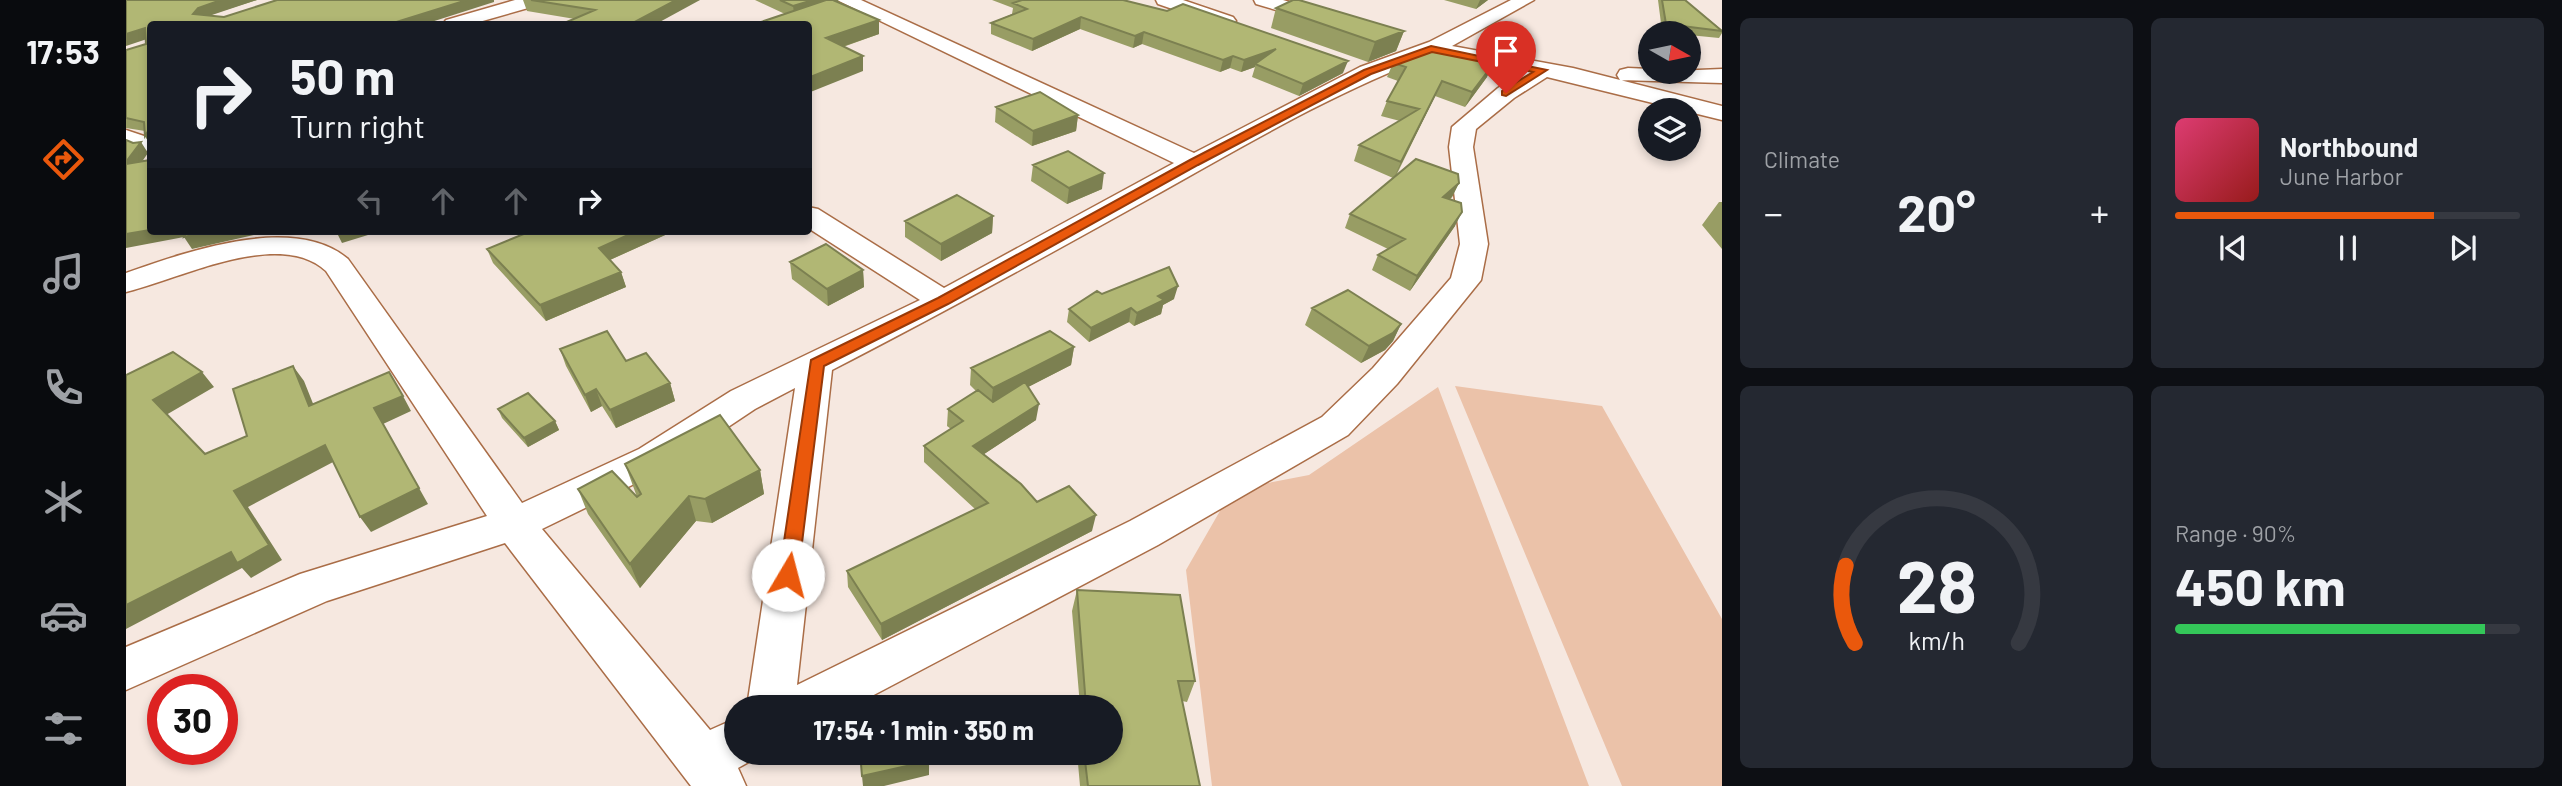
<!DOCTYPE html>
<meta charset="utf-8">
<style>
body{margin:0;font-family:Barlow,sans-serif;background:#242831;color:#f1f3f6;height:100vh;display:flex;flex-direction:column;font-size:26px;white-space:nowrap}
*{box-sizing:border-box;margin:0}
p{font-size:23px;color:#9ea1a6}
.icon{flex:none;width:38px;height:38px;fill:none;stroke:currentColor;stroke-width:2;stroke-linecap:round;stroke-linejoin:round}
.map{position:relative;flex:1;overflow:hidden}
.side{display:flex;flex-direction:column;gap:18px;padding:18px;background:#0d0f14;width:840px}
.side>*{flex:none}
.top-card{position:absolute;left:21px;top:21px;width:665px;height:214px;border-radius:7px;box-shadow:0 4px 10px #0003;background:#171b24;color:#f1f3f6;overflow:hidden}
.needle{width:46px;rotate:99deg}
.fabs{position:absolute;left:1512px;top:21px;display:grid;gap:14px}
.fabs a{display:grid;place-items:center;width:63px;height:63px;border-radius:50%;background:#171b24;box-shadow:0 4px 10px #0003;font-size:35px}
.speed{position:absolute;left:21px;top:674px;display:flex;gap:14px;font-size:35px;font-weight:700;text-align:center}
.speed>*{display:grid;place-content:center;width:91px;height:91px;border-radius:50%;background:#171b24;box-shadow:0 4px 10px #0003;line-height:1}
.speed .limit{border:10px solid #d22;background:#fff;color:#111}
.pin{position:absolute;display:grid;place-items:center;width:60px;height:60px;color:#fff;margin:-72px -30px;border-radius:50% 50% 50% 0;rotate:-45deg;box-shadow:0 0 7px #0007}
.pin .icon{rotate:45deg}
.me{position:absolute;width:77px;margin:-38px;rotate:8deg;stroke-linejoin:round;filter:drop-shadow(0 0 5px #0008)}
.turn{display:flex;align-items:center;gap:24px;height:147px;padding:0 28px;font-size:32px}
.turn .icon{width:91px;height:91px;stroke-width:2.5}
.turn b{display:block;font-size:49px;line-height:60px}
.lanes{display:flex;align-items:center;height:66px;padding:0 28px;background:#0003;justify-content:center;gap:35px;direction:ltr}
.lanes .off{opacity:.35}
.big{font-size:52px;font-weight:700;line-height:1.1}
.side .tile{flex:1;display:flex;flex-direction:column;justify-content:center;gap:10px;min-width:0;padding:0 24px;border-radius:10px;background:#242831}
.side .dial{align-items:center;gap:0}
.dial svg{height:182px;overflow:visible;fill:none;stroke:#363941;stroke-width:7;stroke-linecap:round;text-anchor:middle}
.dial text{fill:#f1f3f6;stroke:none}
.song{display:flex;align-items:center;gap:21px}
.cover{width:84px;height:84px;border-radius:10px;background:linear-gradient(135deg,hsl(340 70% 55%),hsl(0 70% 35%))}
.played{height:7px;border-radius:4px;background:linear-gradient(90deg,#ea580c 75%,#363941 75%)}
.keys{display:flex;justify-content:space-around;direction:ltr}
.heat{display:flex;justify-content:space-between;align-items:center;font-size:38px;direction:ltr}
.charge{height:10px;border-radius:5px;background:linear-gradient(90deg,#34c759 90%,#363941 0)}
.side .tiles{flex:1;display:grid;gap:18px;grid-template-columns:repeat(2,1fr)}
.trip{position:absolute;left:598px;top:695px;width:399px;height:70px;border-radius:35px;background:#171b24;box-shadow:0 4px 10px #0003;font-weight:700;line-height:70px;text-align:center}
main{display:flex;flex:1;min-height:0}
.tab-bar{display:flex;flex-direction:column;width:126px;justify-content:space-around;align-items:center;background:#090b0e;color:#9ea1a6}
.tab-bar .icon{width:49px;height:49px}
.tab-bar .on{color:#ea580c}
.tab-bar b{font-size:32px;color:#f1f3f6}
.map>svg:first-child{display:block}
.green{fill:#ebc2a9}
.lines{fill:none;stroke-linecap:round;stroke-linejoin:round}
.street-casing{stroke:#aa6d47;stroke-width:3}
.street{fill:#fff;fill-rule:evenodd}
.wall{fill:#989d64}
.shaded-wall{fill:#7c8051}
.building{fill:#b1b774;stroke:#7c8051;stroke-width:2}
.route{fill:#ea580c;stroke:#983908;stroke-width:2}
</style>
<main>
<nav class="tab-bar">
<b>17:53</b>
<svg class="icon on" aria-label="directions" viewBox="0 0 24 24"><path d="M12 3l9 9-9 9-9-9zM9 14v-3h6M13 9l2 2-2 2"/></svg>
<svg class="icon" aria-label="music" viewBox="0 0 24 24"><path d="M9 18V5l10-2v13"/><circle cx="6" cy="18" r="3"/><circle cx="16" cy="16" r="3"/></svg>
<svg class="icon" aria-label="phone" viewBox="0 0 24 24"><path d="M5 4h4l2 5-3 2q2 4 5 5l2-3 5 2v4C11 20 4 13 5 4z"/></svg>
<svg class="icon" aria-label="climate" viewBox="0 0 24 24"><path d="M12 3v18M4 7l16 10M4 17L20 7"/></svg>
<svg class="icon" aria-label="car" viewBox="0 0 24 24"><path d="M5 17H2v-5l4-1 3-4h7l3 4 3 1v5h-3M9 17h6M6 11h13"/><circle cx="7" cy="17" r="2"/><circle cx="17" cy="17" r="2"/></svg>
<svg class="icon" aria-label="filters" viewBox="0 0 24 24"><path d="M4 7h16M4 17h16"/><circle cx="9" cy="7" r="2"/><circle cx="15" cy="17" r="2"/></svg>
</nav>
<div class="map">
<svg width="1596" height="786" viewBox="0 0 1596 786">
<rect width="100%" height="100%" fill="#f6e8e0"/>
<path class="green" d="M1329,386L1476,406L1596,619V786H1496Z
M1312,387L1463,786H1086L1060,570L1106,490L1183,475Z"/>
<g class="lines">
<g class="street-casing">
<path id="street" d="M389,0H418L416,4L346,24H317L320,20Z
M711,0H735L1068,153L1234,67L1303,42L1385,0H1408L1326,46L1447,68L1596,106V120L1421,77L1388,98L1350,129L1347,147L1362,244L1355,280L1271,384L1222,435L1032,545L725,707H621L669,388L629,409L539,469L416,529L584,730L611,718V752H631L628,759L612,768L620,786H565L379,543L201,601L0,690V647L174,574L361,516L200,271C153,228 54,279 0,292V273C60,252 168,213 222,259L396,503L513,449L605,391L794,300L682,228V207L692,209L818,288L1048,163ZM1307,55L1397,72L1372,88L1326,127L1323,147L1334,244L1325,278L1247,368L1196,417L1004,521L671,685L706,370C815,314 922,255 1028,196C1119,145 1210,91 1307,55Z
M1030,0H1057L1107,17L1110,21L1107,25H1093L1032,4Z
M1128,0H1157L1208,15L1211,19L1201,25L1130,4Z
M1502,68L1524,69V72L1596,69V83L1494,80L1491,75L1494,70Z
M0,130L18,136L24,135V150L16,152L0,147Z"/>
</g>
<use href="#street" class="street"/>
</g>
<path class="wall" d="M0,0H131L83,15L98,17L368,2L24,24V144L19,136V131L0,128V50L20,44V40Z
M397,0H574L449,19L401,11Z
M629,0H712L713,3L753,20V34L717,47L737,56V71L659,14Z
M866,0H997L1217,73L1173,96L1126,77L1129,67L1115,72L1104,68L1094,72L1016,44L1007,48L954,29L906,51L865,34V23L886,14L887,8Z
M1318,0H1362L1350,9Z
M1532,0H1559L1596,30V33L1593,38L1563,35V33L1536,31Z
M1150,8L1278,31L1270,51L1242,62L1145,28Z
M1267,63L1361,77L1339,107L1309,96L1270,176L1333,183L1326,197L1323,200L1329,226L1284,291L1246,270L1252,255L1262,249L1219,228L1224,214L1267,178L1228,161L1233,145L1274,121L1255,116L1261,101L1272,81L1261,77Z
M870,107L952,115L950,131L906,146L869,122Z
M907,165L976,189L941,204L905,181Z
M1593,202H1596V249L1576,225Z
M867,216L866,233L815,261L779,237V221Z
M405,231H548L484,260L495,272L500,287L420,321L367,263L361,249Z
M664,262L737,270L738,287L702,306L666,279Z
M976,294L1048,299L1037,305L1035,314L1008,326L1003,322L963,342L941,322L943,309Z
M1186,308L1275,324L1267,341L1259,350L1235,363L1179,325Z
M948,347L945,365L902,387L910,420L858,454L911,502L966,531L756,640L722,587L721,571L849,509L798,462V446L825,429L821,426L822,409L850,391L844,385L845,368Z
M434,349L500,361L544,383L549,401L490,428L476,406L465,412L440,366Z
M372,409L429,421L433,430L402,447L376,418Z
M499,464L634,470L638,494L586,523L570,521L514,588L462,514L452,489L511,497Z
M951,590L1069,681L1061,702L1056,701L1074,786H954L951,752H985L954,706L946,611Z"/>
<path class="shaded-wall" d="M95,0H131L77,18L67,14L72,8Z
M341,0H368V2L299,24H264Z
M550,0H574L530,24H505Z
M687,0H712L713,4L669,19L667,6Z
M1354,0H1362L1350,9Z
M955,17L954,29L906,51L907,39Z
M753,20V34L701,52L700,38Z
M19,28L24,38L0,46V34Z
M1278,31L1270,51L1242,62L1249,42Z
M1018,32L1016,44L1007,48L1009,36Z
M1150,49L1129,64V67L1115,72L1118,60Z
M737,56V71L682,93V78Z
M1107,56L1104,68L1094,72L1097,60Z
M1222,61L1217,73L1173,96L1177,84Z
M1368,63L1361,77L1339,107L1346,92Z
M1316,81L1309,96L1268,178L1275,162Z
M952,115L950,131L906,146L907,131Z
M24,128V144L19,136Z
M15,142L22,153L6,176L0,167V162Z
M978,173L976,189L941,204L943,188Z
M1333,183L1326,197L1310,211L1317,197Z
M1336,212L1329,226L1284,291L1291,276Z
M867,216L866,233L815,261V244Z
M24,230V231H146L66,249L58,237L0,248V234Z
M210,231H241L242,235L216,243Z
M511,231H548L477,263L473,248Z
M737,270L738,287L702,306L701,289Z
M495,272L500,287L420,321L414,305Z
M1052,286L1048,299L1037,305L1035,314L1008,326L1011,313L1032,296Z
M1005,308L1003,322L963,342L965,328Z
M1275,324L1267,341L1259,350L1235,363L1243,346Z
M948,347L945,365L865,406L867,388Z
M167,366L178,381L194,421L183,406Z
M76,372L88,387L40,415L27,400Z
M544,383L549,401L490,428L484,410Z
M470,389L476,406L465,412L459,395Z
M277,396L285,411L257,424L302,504L245,532L234,517L248,408Z
M913,404L910,420L846,462L847,446Z
M429,421L433,430L402,447L398,438Z
M199,445L209,461L122,507L156,560L125,578L116,568L0,629V605L108,491Z
M634,470L638,494L586,523L579,499Z
M563,496L570,521L514,588L504,564Z
M970,515L966,531L756,640L755,624Z
M803,761V775L758,786H737L736,776Z"/>
<path class="building" d="M0,0H95L72,8L67,14L98,17L151,0H341L264,24H24V128L19,136L18,122L0,118V50L20,44L19,28L0,34Z
M405,0H550L505,24H436L469,10Z
M654,0H687L667,6Z
M700,0H707L753,20L700,38L737,56L682,78V24H629Z
M896,0H997L1041,11L1057,4L1222,61L1177,84L1129,64L1150,49L1118,60L1107,56L1097,60L1018,32L1009,36L955,17L907,39L865,23L901,9L887,3Z
M1167,0H1173L1278,31L1249,42L1150,8Z
M1536,0H1559L1596,31L1540,24Z
M1307,47L1368,63L1346,92L1316,81L1275,162L1233,145L1293,109L1261,101L1280,67L1267,63Z
M914,92L952,115L907,131L870,107Z
M0,140L7,143L15,142L0,162Z
M942,151L978,173L943,188L907,165Z
M1290,159L1332,174L1333,183L1317,197L1335,203L1336,212L1291,276L1252,255L1279,239L1224,214Z
M24,160V230L0,234V164Z
M831,195L867,216L815,244L779,221Z
M61,231H84L58,237Z
M405,231H511L473,248L495,272L414,305L361,249Z
M700,244L737,270L701,289L664,262Z
M1043,267L1052,286L1032,296L1038,300L1011,313L1005,308L965,328L943,309L971,291L976,294Z
M1222,290L1275,324L1267,333L1243,346L1186,308Z
M481,331L500,361L520,353L544,383L484,410L470,389L459,395L434,349Z
M924,331L948,347L867,388L845,368Z
M47,352L76,372L27,400L79,454L121,436L107,389L167,366L183,406L263,372L277,396L248,408L293,488L234,517L199,445L108,491L143,545L111,563L105,552L0,605V375Z
M899,382L913,404L847,446L895,484L911,502L943,486L970,515L755,624L721,571L862,503L798,446L837,421L822,409L852,390L867,402Z
M402,393L429,421L398,438L372,409Z
M594,415L634,470L579,499L563,496L504,564L452,489L486,471L511,497L515,494L499,464Z
M951,590L1054,595L1069,681H1052L1074,786H962L958,752H985V707H953L960,706Z
M734,752H802L803,761L736,776Z"/>
<path class="route" d="M1305,46L1421,70L1380,96L1376,95V91L1407,72L1306,52L1245,74L1072,165L822,304L698,366L672,575L669,581H655L653,575L685,360L812,298L1064,160L1238,70Z"/>
</svg>
<div class="fabs">
<a><svg class="needle" viewBox="-14 -14 28 28"><path d="M0-13l5 13h-10z" fill="#e53935"/><path d="M0 13l5-13h-10z" fill="#9ea1a6"/></svg></a>
<a><svg class="icon" aria-label="layers" viewBox="0 0 24 24"><path d="M12 4l9 5-9 5-9-5zM3 14l9 5 9-5"/></svg></a>
</div>
<div class="speed"><div class="limit">30</div></div>
<div class="pin" style="left:1380px;top:93px;background:#d93025"><svg class="icon" aria-label="arrive" viewBox="0 0 24 24"><path d="M6 21V4h12l-3 4 3 4H6"/></svg></div>
<svg class="me" style="left:662px;top:575px" viewBox="-20 -20 40 40"><circle r="19" fill="#fff"/><path d="M0-13L10 11 0 6-10 11z" fill="#ea580c"/></svg>
<div class="trip">17:54 · 1 min · 350 m</div>
<div class="top-card">
<div class="turn"><svg class="icon" aria-label="right" viewBox="0 0 24 24"><path d="M7 20v-9h11M14 6l5 5-5 5"/></svg><div><b>50 m</b>Turn right</div></div>
<div class="lanes"><svg class="icon off" aria-label="left" viewBox="0 0 24 24"><path d="M17 20v-9H6M10 6l-5 5 5 5"/></svg><svg class="icon off" aria-label="ahead" viewBox="0 0 24 24"><path d="M12 20V5M6 11l6-6 6 6"/></svg><svg class="icon off" aria-label="ahead" viewBox="0 0 24 24"><path d="M12 20V5M6 11l6-6 6 6"/></svg><svg class="icon" aria-label="right" viewBox="0 0 24 24"><path d="M7 20v-9h11M14 6l5 5-5 5"/></svg></div>
</div>
</div>
<section class="side">
<div class="tiles">
<div class="tile"><p>Climate</p>
<div class="heat"><a>−</a><b class="big">20°</b><a>+</a></div>
</div>
<div class="tile">
<div class="song"><i class="cover"></i><div><b>Northbound</b><p>June Harbor</p></div></div>
<div class="played"></div>
<div class="keys"><svg class="icon" aria-label="previous" viewBox="0 0 24 24"><path d="M18 5L8 12l10 7zM5 5v14"/></svg><svg class="icon" aria-label="pause" viewBox="0 0 24 24"><path d="M8 5v14M16 5v14"/></svg><svg class="icon" aria-label="next" viewBox="0 0 24 24"><path d="M6 5l10 7-10 7zM19 5v14"/></svg></div>
</div>
<div class="tile dial"><svg viewBox="0 0 100 80">
<path d="M14 69A42 42 0 1 1 86 69"/>
<path d="M14 69A42 42 0 0 1 10 35" stroke="#ea580c"/>
<text x="50" y="56" font-size="32" font-weight="700">28</text>
<text x="50" y="72" font-size="11">km/h</text>
</svg></div>
<div class="tile"><p>Range · 90%</p><b class="big">450 km</b><div class="charge"></div></div>
</div>
</section>
</main>
